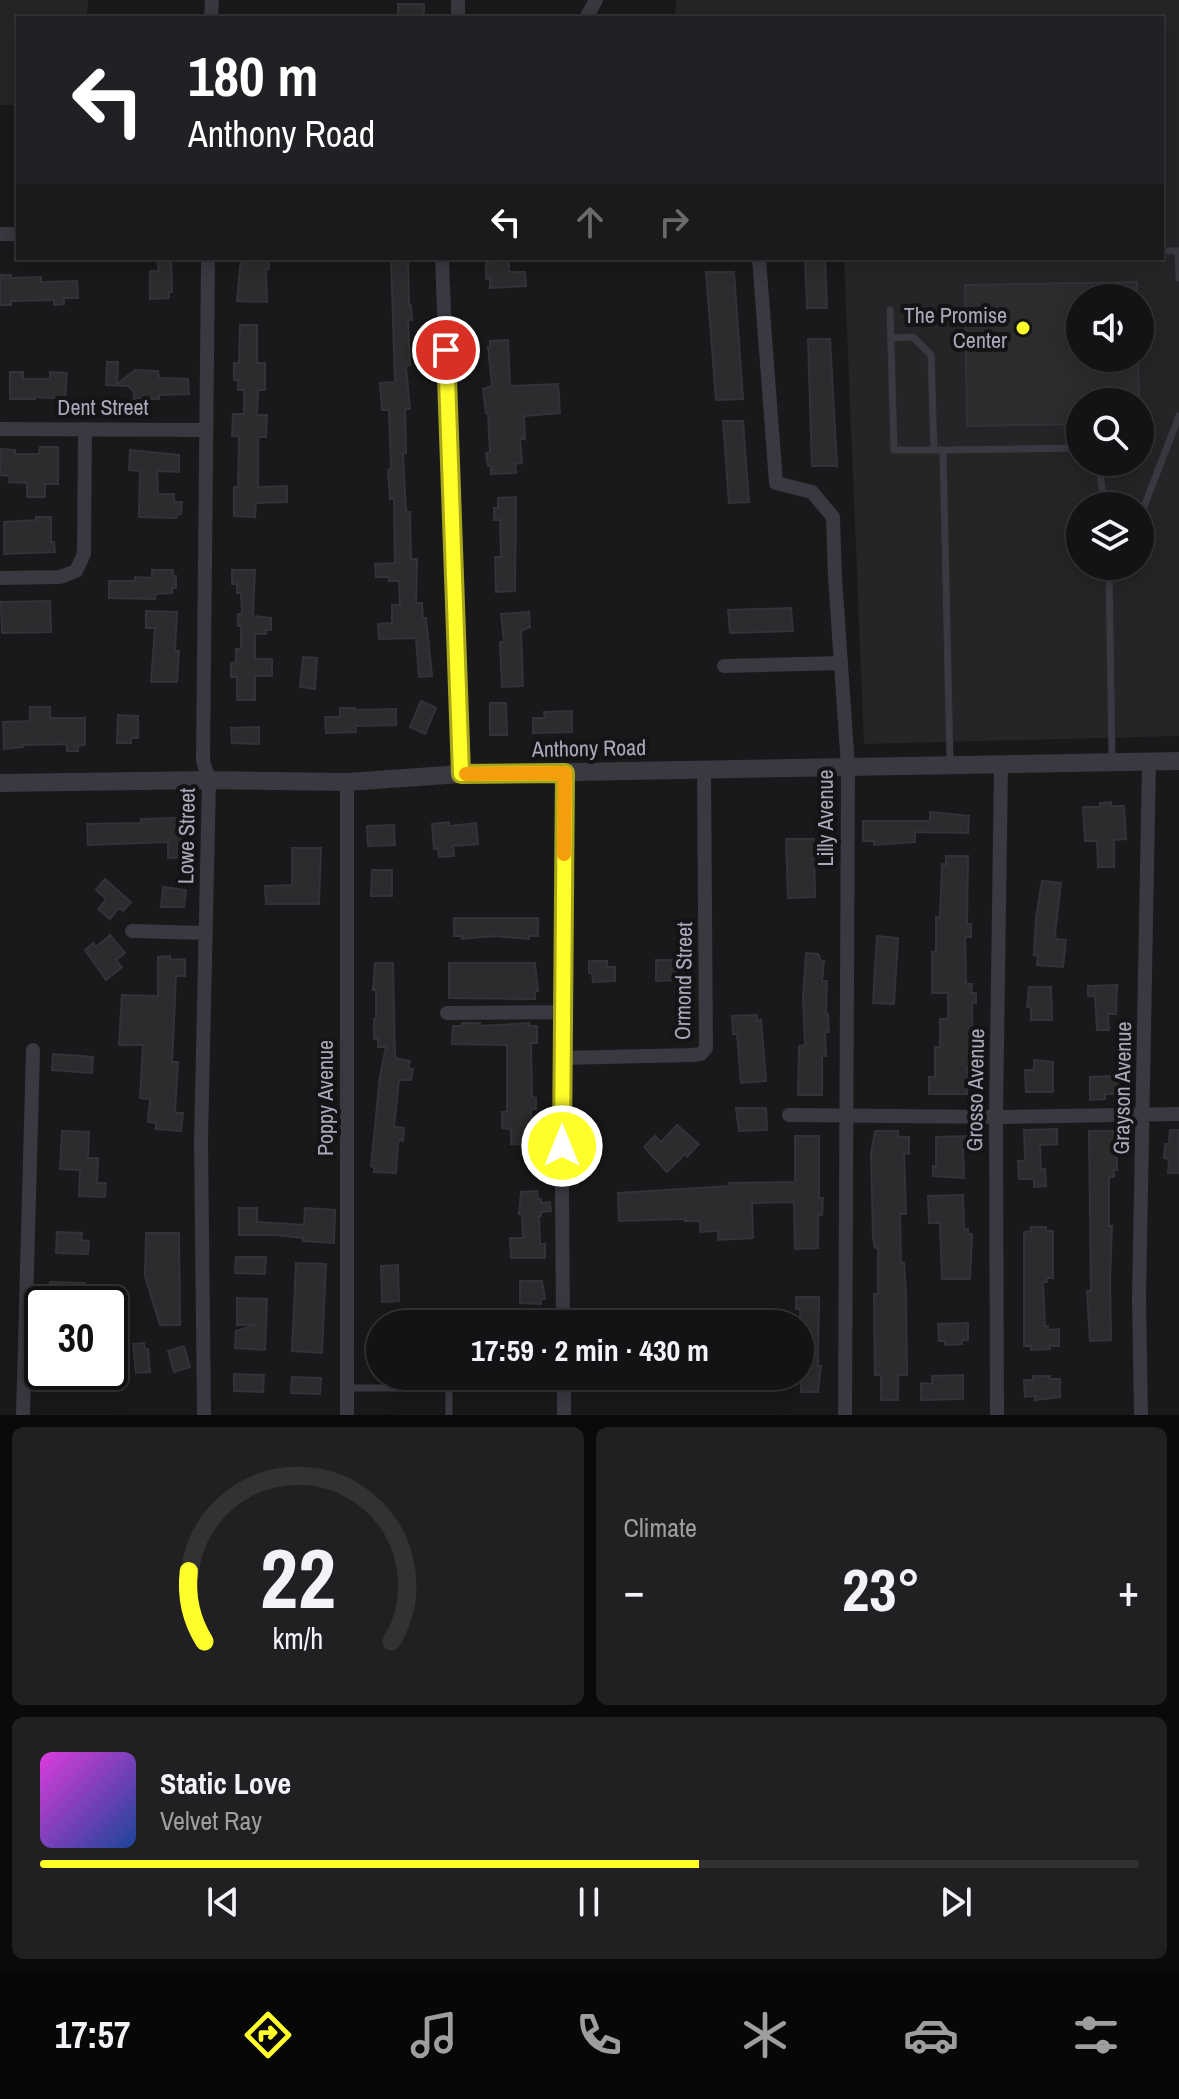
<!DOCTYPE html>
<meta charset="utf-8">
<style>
body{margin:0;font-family:"Archivo Narrow",sans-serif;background:#202022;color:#f1f3f6;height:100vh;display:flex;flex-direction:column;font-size:30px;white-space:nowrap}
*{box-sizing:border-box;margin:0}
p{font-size:26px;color:#9d9ea0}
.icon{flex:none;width:44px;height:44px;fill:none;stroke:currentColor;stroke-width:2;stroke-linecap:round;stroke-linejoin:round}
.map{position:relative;height:1415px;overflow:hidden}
.drawer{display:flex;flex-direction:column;gap:12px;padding:12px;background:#0a0a0b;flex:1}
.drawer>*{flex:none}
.guide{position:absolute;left:16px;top:16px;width:1148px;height:244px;border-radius:0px;box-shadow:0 4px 20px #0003,0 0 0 2px #323234;background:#202124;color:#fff;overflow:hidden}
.fabs{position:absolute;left:1066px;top:284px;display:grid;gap:16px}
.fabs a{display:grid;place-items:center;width:88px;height:88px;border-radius:50%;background:#131214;box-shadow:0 4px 20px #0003,0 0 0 2px #323234;font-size:40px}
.speed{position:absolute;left:24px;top:1286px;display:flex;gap:16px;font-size:40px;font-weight:700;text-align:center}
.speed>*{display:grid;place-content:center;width:104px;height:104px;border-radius:50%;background:#131214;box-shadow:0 4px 20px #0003,0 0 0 2px #323234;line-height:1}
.speed .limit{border:4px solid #111;border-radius:12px;background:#fff;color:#111}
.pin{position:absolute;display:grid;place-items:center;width:68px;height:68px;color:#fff;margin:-34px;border:4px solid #fff;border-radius:50%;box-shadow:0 2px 8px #0007}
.me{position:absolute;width:88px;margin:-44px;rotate:0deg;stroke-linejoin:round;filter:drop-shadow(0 0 6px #0008)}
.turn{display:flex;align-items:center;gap:28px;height:168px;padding:0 40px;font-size:36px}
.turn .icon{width:104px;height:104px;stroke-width:2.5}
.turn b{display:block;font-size:56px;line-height:68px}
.lanes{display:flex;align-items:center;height:76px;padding:0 40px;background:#0003;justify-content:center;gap:40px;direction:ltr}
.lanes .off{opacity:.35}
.big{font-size:60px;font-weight:800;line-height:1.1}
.drawer .widget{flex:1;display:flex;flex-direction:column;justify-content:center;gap:12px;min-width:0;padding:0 28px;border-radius:12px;background:#202022}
.drawer .dial{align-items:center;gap:0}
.dial svg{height:208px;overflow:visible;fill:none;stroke:#323234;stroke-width:7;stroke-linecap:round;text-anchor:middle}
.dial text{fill:#f1f3f6;stroke:none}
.song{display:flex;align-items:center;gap:24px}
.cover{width:96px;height:96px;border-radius:12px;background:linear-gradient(135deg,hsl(300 70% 55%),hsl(220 70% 35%))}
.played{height:8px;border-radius:4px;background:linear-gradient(90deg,#fffe2b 60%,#323234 60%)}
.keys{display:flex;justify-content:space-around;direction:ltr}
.heat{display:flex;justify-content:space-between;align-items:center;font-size:44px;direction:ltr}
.drawer .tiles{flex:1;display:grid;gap:12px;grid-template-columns:1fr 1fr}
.widget:last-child{grid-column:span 2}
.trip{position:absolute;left:366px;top:1310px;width:448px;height:80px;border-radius:40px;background:#131214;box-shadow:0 4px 20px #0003,0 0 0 2px #323234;font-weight:800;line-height:80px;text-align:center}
.tabs{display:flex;height:128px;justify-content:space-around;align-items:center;background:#080708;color:#9d9ea0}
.tabs .icon{width:56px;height:56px}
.tabs .active{color:#fffe2b}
.tabs b{font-size:36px;color:#f1f3f6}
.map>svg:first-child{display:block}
.built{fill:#252427;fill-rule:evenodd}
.building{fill:#2c2b2e;stroke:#333236;stroke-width:2}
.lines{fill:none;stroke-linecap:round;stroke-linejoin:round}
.service{stroke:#3a3840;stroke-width:7}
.minor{stroke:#3a3840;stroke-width:14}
.tertiary{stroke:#3a3840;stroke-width:18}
.route-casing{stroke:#a6a51c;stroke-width:20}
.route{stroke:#fffe2b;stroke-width:14}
.slow{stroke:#f59e0b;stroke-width:14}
.poi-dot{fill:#fffe2b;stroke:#141315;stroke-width:3}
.labels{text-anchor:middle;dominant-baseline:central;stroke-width:8;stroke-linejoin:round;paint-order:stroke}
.poi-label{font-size:22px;fill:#a9a9bb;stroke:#141315;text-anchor:end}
.street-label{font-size:22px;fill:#a9a9bb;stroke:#141315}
</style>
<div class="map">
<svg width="1179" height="1415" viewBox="0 0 1179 1415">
<rect width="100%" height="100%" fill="#19181a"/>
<path class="built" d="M0,0H89L86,18H18V105H0Z
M676,0H1179V736L864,744L844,258H1162V18H675ZM1080,298H1140V358H1080ZM1080,402H1140V462H1080ZM1080,506H1140V566H1080Z"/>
<path class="building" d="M398,4H424V18H398Z
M157,258H171L172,292H169V298L150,299V271H159Z
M241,258H269V269H266L267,302L237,301Z
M391,258H408L409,305H411L412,320H408L410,365L406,366L410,409H405L406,453H403L406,512H410L411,559H417L416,603H422L423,618H426L432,676L419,677L416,638L379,639L378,624L392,623V605H400L399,581H389V577H376L375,564L395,563L394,499H390L388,470L391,469L389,410H382L380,383L395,382Z
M805,258H825L827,308H807Z
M509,261V272H525L526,286L490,288V279H486V262Z
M706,272H734L743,399L716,400Z
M0,275H11V278L41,277V282L77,281L78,298H64V304L54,305V300L11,301V305H0Z
M1137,282V298H1080V358H1138L1139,402H1080V424L967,426L965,285Z
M240,325H257V363H265V390H258L257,415H267L266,437H258V487L287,486V502L256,503L255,517L234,516V487H238L239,436H232L233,414H244V390H238V380H234V363H239Z
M808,339H830L837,466H812Z
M508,340L510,386L558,384L560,413L524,416L525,439H520L522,463L515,464L516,473L491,474V466H488L486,453L490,452L488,413H486L483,389L492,386L488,347H490V341Z
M107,362H118L117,384L135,370L158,371L159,378L188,379L189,394L159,395V399H134V392L128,386L106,385Z
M10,372H23V379H50V372L67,373L65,399L35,397V399H10Z
M723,421H743L749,502L729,503Z
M40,447H58V484H45V497H27V483L9,482L10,476L0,475L1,449L15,450V454H39Z
M130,450L179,455V472L157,471L158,494H174V502H182L181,514H178L176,518L139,517L140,471L129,470Z
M516,497L515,591L496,592L495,557H501L500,520H494V508H498V498Z
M36,517H51V542H54L55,552L4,554V522L36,520Z
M152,570H173V576H176V588H172V593L156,594L155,599L109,598V581H135V577L152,578Z
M232,570H255L253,616L271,618V630H266V634H255V659H272V676H255V700H237V677H231V663L236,662V649H241V626H238V614H242L241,593H237V584H232Z
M50,601L51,632L2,633L1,602Z
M791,608L793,631L730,633L728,610Z
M146,611L177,612L175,651H179L177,682H151L155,628H146Z
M529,612L530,627L521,631L523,686L502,687L500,642H504L501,614Z
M303,657L317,658L315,689L300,687Z
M421,701L436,708L425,734L410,727Z
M490,703H506L507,735H490Z
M30,707H50V718H85V745L78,746V751H67V744L23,745V747L4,749L3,722L30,721Z
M340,708H355V710L396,709V725L355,726L356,732L326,733L325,717H340Z
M572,711V732L533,733V718H545L544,712Z
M118,715L138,716V738H131V743H117Z
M259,727V744L232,743L231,728Z
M1111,802V806H1124L1126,839L1114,840V867H1098L1097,841H1085L1083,807H1100V803Z
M930,812L969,816L968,833L915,832V842L874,845V841H863V821H930Z
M180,818V821H186L187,857L168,858V842L88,845L87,824L141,823V819Z
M449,822V826L476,823L478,844L453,846L454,856L439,857L438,849H434L432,824Z
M394,825L395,845L368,846L367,826Z
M786,839H814L815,897L788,898Z
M292,848H321L319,904H266L265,886L292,885Z
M946,856H968L967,924H971V937H965L966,984H972L971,993H976V1003H972L973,1067H967V1094H929V1077H935V1047H940V1019H948V993H932V952H936V917H940L942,864L946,865Z
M372,870H392V896H371Z
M105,879L131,902L123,911L119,908L110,919L98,909L106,899L96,890Z
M1042,881L1061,883L1055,934L1056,939L1066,940L1063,967L1037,965L1038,956L1034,955L1036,917Z
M163,887L186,890L184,907H161Z
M454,918H538V936H529V939L494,936L462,939V936H454Z
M110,935L125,953L116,960L122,967L106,980L85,950L93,943L96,947Z
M877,936L898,938L894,1004L873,1003Z
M806,953L818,954L821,961H824L822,981H827L826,1014H828L829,1032H825L826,1056H822V1095H798L799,1046L805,1045L803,998Z
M170,956V960L185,959V976H176L172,1062H178L175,1113H183L181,1131L156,1129V1123L148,1122L150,1099L140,1098L143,1045H119L122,995L158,996V957Z
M656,960H684V980L656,981Z
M589,961H607V967H615V981L593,982L592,973H589Z
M375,963H393L395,1058L410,1061L408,1068L413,1069L411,1080H399L394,1127L404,1128L403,1141L400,1140L398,1143L396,1173L374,1172V1167L371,1166L380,1076L386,1047H378V1039H374V1019H376V990H373Z
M449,963H535L538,991H535V999L449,998Z
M1117,985L1116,1014H1108L1109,1030H1097L1095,996H1088V986Z
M1029,987H1051L1052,1020H1031V1007H1027Z
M757,1015V1021L761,1020L766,1081L741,1083L737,1034H733L732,1016Z
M462,1023H480V1026L529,1023V1026H537V1043H531L532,1097L536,1098V1109H531V1145L511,1144V1129L502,1128V1112H507V1045L452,1044L453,1026H462Z
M53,1054L93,1057L92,1073L52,1070Z
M1034,1060L1053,1062V1092H1026L1025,1070H1034Z
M1118,1076V1094H1105V1099L1090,1100V1077Z
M736,1108H766L767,1130L739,1131Z
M677,1125L699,1144L687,1157L685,1154L667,1172L644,1147L655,1136L661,1142Z
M1057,1129V1144L1040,1145L1041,1169H1045L1046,1186L1034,1187V1179H1019L1018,1161H1025L1024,1130Z
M1170,1130H1179V1173H1168L1169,1159L1164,1158L1165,1144H1169Z
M62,1131L89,1132L88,1158H98L97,1183H106L105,1197L79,1196L80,1170L60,1169Z
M875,1131H898V1137H909V1154L904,1153L906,1214H900L901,1263H904L906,1293L907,1375H898V1400H881V1375H875L874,1294H878V1247L875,1248L873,1237L871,1153Z
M1089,1131H1113V1136H1117V1170H1114V1177H1109V1226H1112L1110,1278L1111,1340L1090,1341L1087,1291H1091Z
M795,1136H819V1198H823L822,1215H818V1248L795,1249L794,1202L752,1203L753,1238L718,1240V1231L700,1232V1221H685V1219L619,1221L618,1193L730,1186L729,1183L795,1182Z
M967,1136V1147H963L964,1178L933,1176V1166H936V1137Z
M537,1191L538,1199H541V1203L550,1202L551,1211L541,1212V1216H539L540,1244H545V1258H511L510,1238H523L522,1214H519L521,1192Z
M963,1195L964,1229H968V1234H972L970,1279H942L940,1223H929L928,1196Z
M239,1208H257V1222L304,1225L305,1208L335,1210L334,1243L303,1241V1238L275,1235H239Z
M1031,1227H1046V1231H1053V1278H1047V1282H1043L1045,1326H1048V1330L1059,1329V1346H1050V1349L1031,1350V1346H1024V1232L1031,1231Z
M57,1232L82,1233L81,1240L89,1241L88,1254L56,1253Z
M146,1233H179L180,1325H160L145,1276Z
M236,1257H266L265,1274L235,1273Z
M296,1263L326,1264L322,1353L292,1351Z
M398,1265L399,1301L382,1302L381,1266Z
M520,1281H542L545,1299H541V1304L520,1303Z
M50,1282L85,1283V1296L50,1295Z
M796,1297H819L818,1366H821L818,1392H801L800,1309H796Z
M237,1298L267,1299L265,1350L235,1348L236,1331L256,1325H237Z
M968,1323V1340H962V1344L945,1345V1341H939L938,1324Z
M144,1343L145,1349H148L150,1372L136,1373L133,1344Z
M184,1346L190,1367L174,1372L168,1351Z
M234,1374L264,1375L263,1392L234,1391Z
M963,1375V1399L921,1400V1383L932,1384V1376Z
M1033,1376H1050V1379H1060V1397L1035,1400V1396L1025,1397L1024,1380H1033Z
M292,1377L321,1378L320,1394L291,1393Z"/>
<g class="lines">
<path class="service" d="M1162,251H1178L1179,278
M890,310L894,450H943
M891,338L913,337L931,355L934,450
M1098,462L1105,506
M1140,517L1179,416
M1109,566L1112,760
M950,762L943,450L1080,448
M408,1376V1388
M449,1376V1388H475
M347,1388H449V1415"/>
<path class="minor" d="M211,18L212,0
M458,18V0
M586,18L596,0
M0,234H18
M442,258L461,774
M759,258L776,483L812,492L833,517L835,577L848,767L845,1415
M0,429L206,430
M0,578L60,577L76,571L84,554L85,429
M724,666L841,663
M347,782V1415
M132,931L206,933
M447,1013L562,1012
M561,1058L692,1055L701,1054L706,1048L704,769
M789,1115L996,1117L1179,1114
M563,1324L561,1058L565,773
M564,1376V1415
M23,1415L33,1050
M204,1415L201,1141L209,780L203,761L208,258
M997,1415L996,1117L1001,766
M1141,1415L1139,1298L1149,761"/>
<path class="tertiary" d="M0,783L209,780L347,782L461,774L1179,761"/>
</g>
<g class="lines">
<g class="route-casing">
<path id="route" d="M446,350L461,774L565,773L562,1146"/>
</g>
<use href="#route" class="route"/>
<path class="slow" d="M466,774L565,773L564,854"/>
</g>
<circle class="poi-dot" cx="1023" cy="328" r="8"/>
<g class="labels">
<g class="poi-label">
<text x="1007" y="315">The Promise<tspan x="1007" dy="25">Center</tspan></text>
</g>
<g class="street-label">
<text x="103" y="407">Dent Street</text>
<text transform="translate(589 748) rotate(-1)">Anthony Road</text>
<text transform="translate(825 818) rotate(-90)">Lilly Avenue</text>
<text transform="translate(186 836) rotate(-89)">Lowe Street</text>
<text transform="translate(683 981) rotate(-89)">Ormond Street</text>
<text transform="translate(1122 1088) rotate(-89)">Grayson Avenue</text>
<text transform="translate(975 1090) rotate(-89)">Grosso Avenue</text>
<text transform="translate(325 1098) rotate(-90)">Poppy Avenue</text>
</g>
</g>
</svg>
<div class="fabs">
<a><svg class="icon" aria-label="sound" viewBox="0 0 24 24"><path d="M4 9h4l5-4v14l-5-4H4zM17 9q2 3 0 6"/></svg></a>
<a><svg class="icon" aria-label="search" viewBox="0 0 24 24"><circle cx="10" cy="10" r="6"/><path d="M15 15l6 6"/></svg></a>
<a><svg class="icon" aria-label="layers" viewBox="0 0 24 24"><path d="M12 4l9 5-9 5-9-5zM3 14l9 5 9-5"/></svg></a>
</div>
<div class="speed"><div class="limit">30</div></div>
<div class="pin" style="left:446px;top:350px;background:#d93025"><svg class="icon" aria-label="arrive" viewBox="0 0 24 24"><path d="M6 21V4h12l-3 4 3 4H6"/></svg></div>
<svg class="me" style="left:562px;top:1146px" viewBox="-20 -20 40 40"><circle r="17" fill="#fffe2b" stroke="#fff" stroke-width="3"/><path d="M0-11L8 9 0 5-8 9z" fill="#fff"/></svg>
<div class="trip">17:59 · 2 min · 430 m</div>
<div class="guide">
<div class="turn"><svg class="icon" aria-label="left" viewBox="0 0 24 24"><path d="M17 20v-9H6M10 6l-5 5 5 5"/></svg><div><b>180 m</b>Anthony Road</div></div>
<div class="lanes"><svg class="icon" aria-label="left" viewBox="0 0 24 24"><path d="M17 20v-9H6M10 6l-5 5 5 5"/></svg><svg class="icon off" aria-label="ahead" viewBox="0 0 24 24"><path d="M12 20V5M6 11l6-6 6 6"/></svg><svg class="icon off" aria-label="right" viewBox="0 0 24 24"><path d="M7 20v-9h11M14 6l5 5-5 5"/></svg></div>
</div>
</div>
<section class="drawer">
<div class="tiles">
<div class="widget dial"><svg viewBox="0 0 100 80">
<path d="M14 69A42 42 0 1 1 86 69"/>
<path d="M14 69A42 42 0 0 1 8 42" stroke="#fffe2b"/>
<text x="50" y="56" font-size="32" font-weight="700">22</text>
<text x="50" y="72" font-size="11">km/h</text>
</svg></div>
<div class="widget"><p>Climate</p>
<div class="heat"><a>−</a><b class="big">23°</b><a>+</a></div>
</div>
<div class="widget">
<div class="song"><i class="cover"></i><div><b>Static Love</b><p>Velvet Ray</p></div></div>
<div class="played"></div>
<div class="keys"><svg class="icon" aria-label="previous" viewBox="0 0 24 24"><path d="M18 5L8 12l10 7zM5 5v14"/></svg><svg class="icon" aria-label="pause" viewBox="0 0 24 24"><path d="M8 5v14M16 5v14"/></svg><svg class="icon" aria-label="next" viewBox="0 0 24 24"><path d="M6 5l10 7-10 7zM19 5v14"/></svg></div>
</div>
</div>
</section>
<nav class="tabs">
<b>17:57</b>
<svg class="icon active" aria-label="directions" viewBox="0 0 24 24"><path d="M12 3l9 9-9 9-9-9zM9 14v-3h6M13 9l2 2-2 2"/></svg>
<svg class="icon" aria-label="music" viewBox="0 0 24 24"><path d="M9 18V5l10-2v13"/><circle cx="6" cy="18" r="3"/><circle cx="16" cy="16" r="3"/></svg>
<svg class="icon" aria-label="phone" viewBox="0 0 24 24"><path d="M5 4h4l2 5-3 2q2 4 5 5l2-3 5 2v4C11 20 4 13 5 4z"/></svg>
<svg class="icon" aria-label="climate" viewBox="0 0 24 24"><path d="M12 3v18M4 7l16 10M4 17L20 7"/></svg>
<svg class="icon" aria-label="car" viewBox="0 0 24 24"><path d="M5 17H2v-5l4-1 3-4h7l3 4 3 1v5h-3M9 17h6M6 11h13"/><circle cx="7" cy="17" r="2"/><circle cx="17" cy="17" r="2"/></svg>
<svg class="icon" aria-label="filters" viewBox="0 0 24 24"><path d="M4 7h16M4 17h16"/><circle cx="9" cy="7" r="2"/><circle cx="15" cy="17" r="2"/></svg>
</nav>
